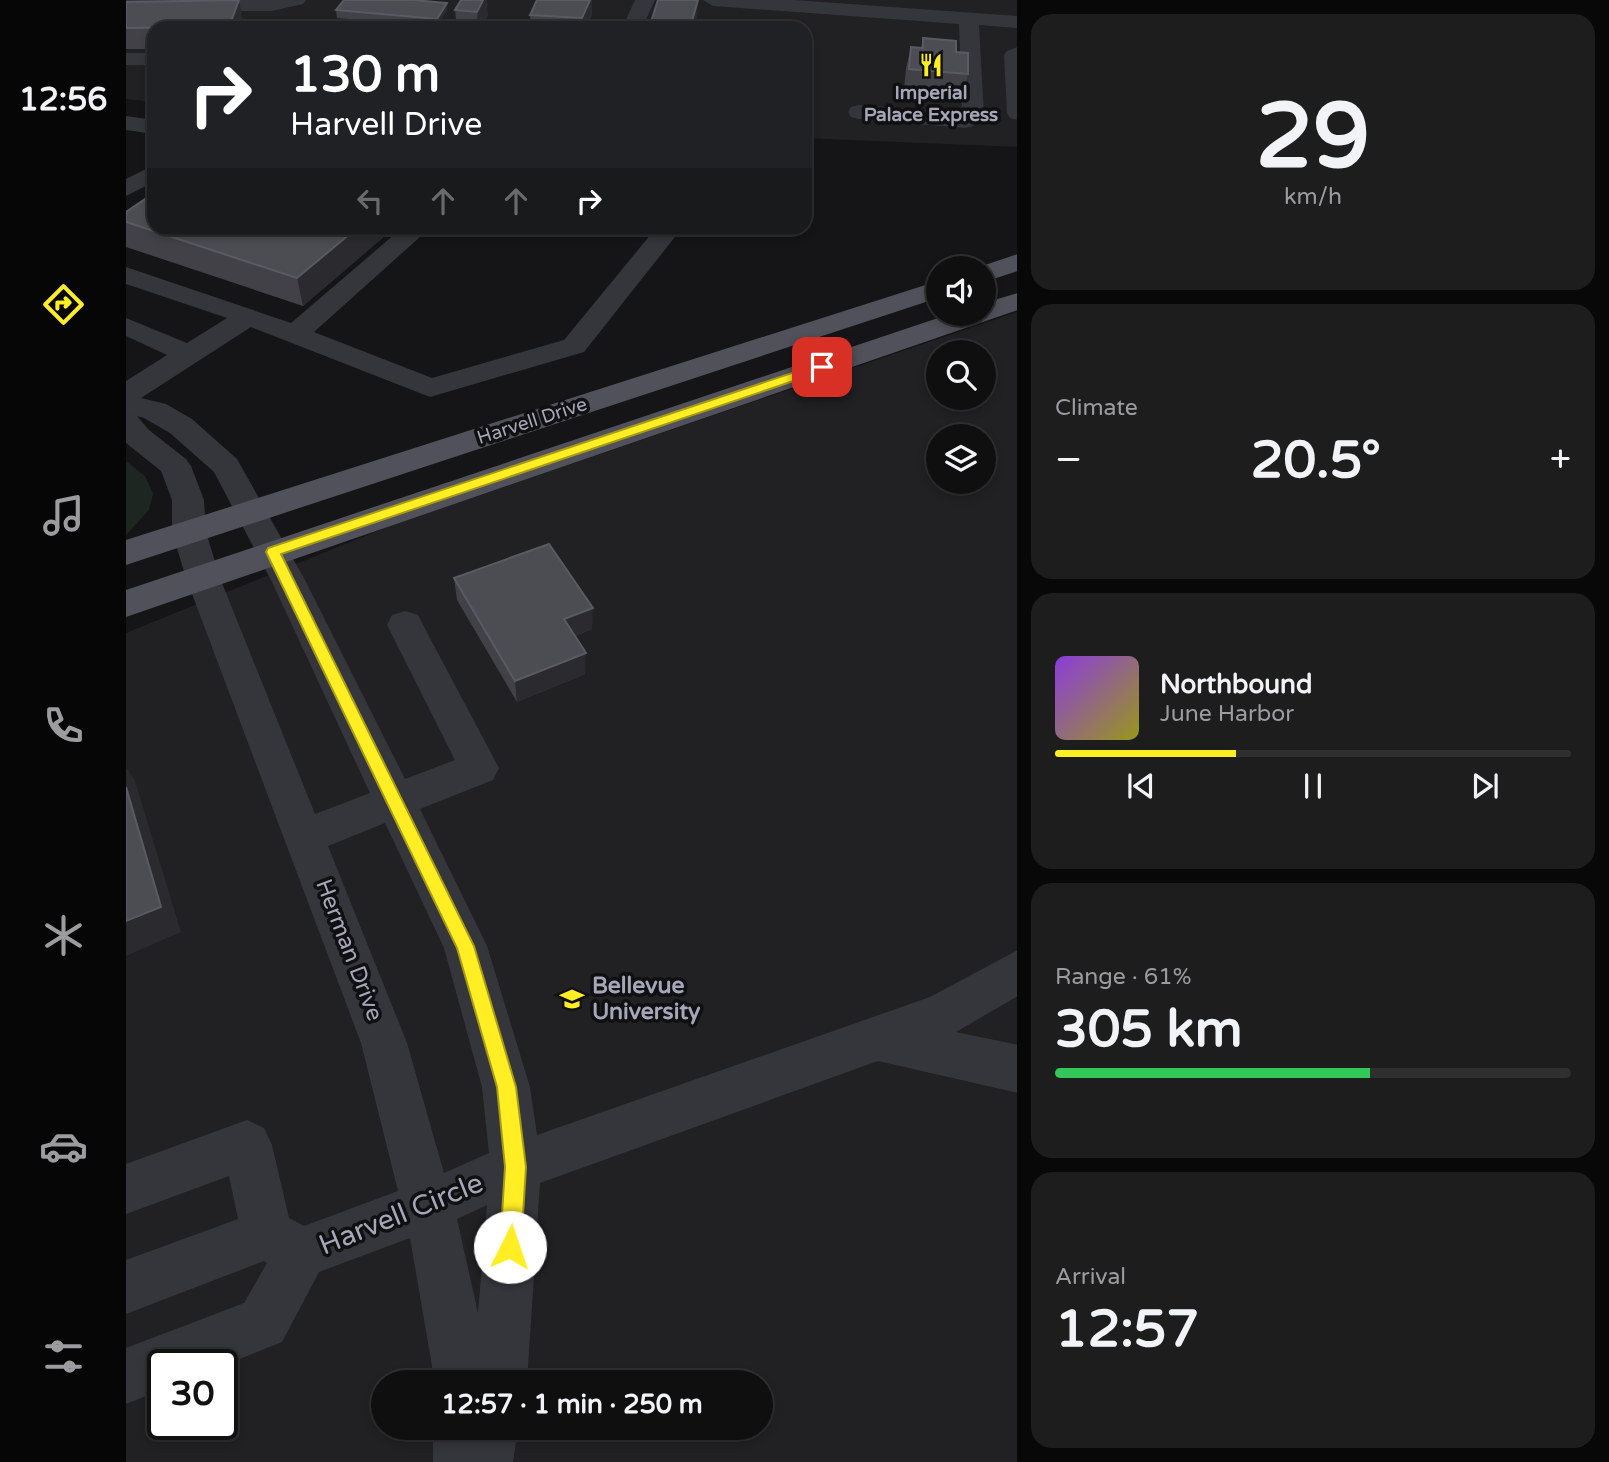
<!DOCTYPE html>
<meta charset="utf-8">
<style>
body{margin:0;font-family:"Varela Round",sans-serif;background:#1e1d1e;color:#f1f3f6;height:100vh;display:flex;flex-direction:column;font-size:26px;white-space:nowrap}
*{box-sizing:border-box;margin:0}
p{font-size:23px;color:#9c9c9f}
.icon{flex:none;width:38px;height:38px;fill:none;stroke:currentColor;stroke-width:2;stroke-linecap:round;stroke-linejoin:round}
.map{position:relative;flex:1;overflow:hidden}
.details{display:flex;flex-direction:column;gap:14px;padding:14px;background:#090809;width:592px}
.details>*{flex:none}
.top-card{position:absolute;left:21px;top:21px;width:665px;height:214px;border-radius:21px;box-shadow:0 4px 10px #0003,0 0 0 2px #302f30;background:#202124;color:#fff;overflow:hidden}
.controls{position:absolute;left:800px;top:256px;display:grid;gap:14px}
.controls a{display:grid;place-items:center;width:70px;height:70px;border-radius:50%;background:#100f10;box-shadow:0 4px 10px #0003,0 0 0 2px #302f30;font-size:35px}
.speed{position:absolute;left:21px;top:1349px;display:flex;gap:14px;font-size:35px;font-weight:700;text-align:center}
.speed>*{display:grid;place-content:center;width:91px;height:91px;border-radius:50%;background:#100f10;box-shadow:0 4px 10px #0003,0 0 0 2px #302f30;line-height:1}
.speed .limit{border:4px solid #111;border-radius:10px;background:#fff;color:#111}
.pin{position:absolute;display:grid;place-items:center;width:60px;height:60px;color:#fff;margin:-30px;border-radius:14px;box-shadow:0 4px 10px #0006}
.me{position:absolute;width:77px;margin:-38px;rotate:4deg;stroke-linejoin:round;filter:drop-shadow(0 0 5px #0008)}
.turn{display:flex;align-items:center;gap:24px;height:147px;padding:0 28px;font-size:32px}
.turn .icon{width:91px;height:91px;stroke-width:2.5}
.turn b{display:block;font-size:49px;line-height:60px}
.lanes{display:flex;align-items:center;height:66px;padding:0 28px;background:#0003;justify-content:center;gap:35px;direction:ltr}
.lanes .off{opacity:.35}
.big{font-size:52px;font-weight:800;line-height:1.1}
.details .widget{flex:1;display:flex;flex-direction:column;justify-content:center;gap:10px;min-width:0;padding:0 24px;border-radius:21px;background:#1e1d1e}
.details .dial{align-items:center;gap:0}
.dial b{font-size:91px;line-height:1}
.song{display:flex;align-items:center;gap:21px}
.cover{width:84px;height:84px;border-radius:10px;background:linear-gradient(135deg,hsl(270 70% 55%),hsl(60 70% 35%))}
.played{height:7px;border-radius:4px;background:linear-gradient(90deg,#ffee23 35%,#302f30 35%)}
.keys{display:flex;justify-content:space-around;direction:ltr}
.heat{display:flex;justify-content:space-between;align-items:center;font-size:38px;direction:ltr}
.charge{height:10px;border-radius:5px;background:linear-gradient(90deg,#34c759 61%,#302f30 0)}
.trip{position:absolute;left:245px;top:1370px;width:402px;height:70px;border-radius:35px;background:#100f10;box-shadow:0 4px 10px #0003,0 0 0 2px #302f30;font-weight:800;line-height:70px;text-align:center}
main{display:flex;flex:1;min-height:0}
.tabs{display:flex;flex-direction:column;width:126px;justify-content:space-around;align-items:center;background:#060606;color:#9c9c9f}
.tabs .icon{width:49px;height:49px}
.tabs .active{color:#ffee23}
.tabs b{font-size:32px;color:#f1f3f6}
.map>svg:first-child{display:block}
.built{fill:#212023;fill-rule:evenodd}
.green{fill:#1e2621}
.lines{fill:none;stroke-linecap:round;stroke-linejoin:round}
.minor{fill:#35353c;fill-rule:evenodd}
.major{fill:#51515b;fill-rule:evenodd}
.wall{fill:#414147}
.shaded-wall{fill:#2b2a2e}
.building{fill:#4c4c53;stroke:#5a5a63;stroke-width:2}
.route{fill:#ffee23;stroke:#a69b17;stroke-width:2}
.labels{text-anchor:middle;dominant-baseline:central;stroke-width:7;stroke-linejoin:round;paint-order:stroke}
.far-poi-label{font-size:19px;font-weight:bold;fill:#a5a6b8;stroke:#100f11}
.far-street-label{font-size:19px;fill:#a5a6b8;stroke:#100f11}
.street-label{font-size:23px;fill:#a5a6b8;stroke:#100f11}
.poi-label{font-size:23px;font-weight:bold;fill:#a5a6b8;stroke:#100f11;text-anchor:start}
.near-street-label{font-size:28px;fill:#a5a6b8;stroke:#100f11}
</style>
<main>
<nav class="tabs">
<b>12:56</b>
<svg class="icon active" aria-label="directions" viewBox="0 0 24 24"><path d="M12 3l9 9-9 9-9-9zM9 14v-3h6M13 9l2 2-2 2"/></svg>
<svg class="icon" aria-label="music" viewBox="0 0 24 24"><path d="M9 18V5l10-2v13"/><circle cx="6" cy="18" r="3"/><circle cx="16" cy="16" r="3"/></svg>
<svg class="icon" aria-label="phone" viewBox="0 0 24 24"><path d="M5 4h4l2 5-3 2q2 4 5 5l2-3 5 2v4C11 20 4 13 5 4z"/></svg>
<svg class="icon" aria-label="climate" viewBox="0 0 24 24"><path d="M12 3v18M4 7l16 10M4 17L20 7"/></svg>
<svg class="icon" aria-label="car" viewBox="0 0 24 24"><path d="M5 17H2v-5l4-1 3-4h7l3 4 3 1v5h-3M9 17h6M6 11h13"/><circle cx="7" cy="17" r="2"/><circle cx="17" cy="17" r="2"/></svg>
<svg class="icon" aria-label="filters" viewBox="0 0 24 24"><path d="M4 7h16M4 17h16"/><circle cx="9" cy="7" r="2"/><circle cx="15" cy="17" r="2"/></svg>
</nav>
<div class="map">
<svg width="892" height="1462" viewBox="0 0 892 1462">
<rect width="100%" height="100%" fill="#151416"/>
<path class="built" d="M0,0H891V147L679,138V28H28V102L0,99Z
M891,312V1462H0V633L266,525ZM812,352H858V397H812ZM812,436H858V481H812ZM37,1365H96V1424H37ZM257,1382H635V1428H257Z"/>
<path class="green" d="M0,461L19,476L27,494L23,510L0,535Z"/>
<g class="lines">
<path class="minor" d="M0,0H180L177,4L146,11L0,12Z
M509,0H529L516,28H496Z
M577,0H668L892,16V28L853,25L858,115L847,126L839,128L733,119L725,117L722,112L725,107L733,105L836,113L833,24L587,6Z
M892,47V120L884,118L881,113L878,55L881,51Z
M0,53H28V65H0Z
M0,116L28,120V134L0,130Z
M28,165V182L0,196V179Z
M276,228H304L188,332L306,378L438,340L530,228H556L458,352L304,397L125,327L15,398L40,404L66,419L111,459L180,582L279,779L329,760L261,625L266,615L279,611L292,615L297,625L373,768L367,780L294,809L361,946L404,1087L411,1135L804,997L892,950V996L830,1032L892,1045V1093L752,1061L414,1183L401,1382H306V1366L284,1238L193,1272L156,1342L96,1366L37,1365V1389L0,1404V1348L118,1303L141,1263L138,1261L0,1314V1260L112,1219L103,1176L0,1214V1164L121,1120L138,1128L146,1145L163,1218L178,1226L272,1191L235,1043L60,578L46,532V500L35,471L0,443V413L11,416L23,430L60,459L65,466L78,500L80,532L94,578L189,814L244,793L146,582L88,472L44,433L18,418L0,413V381L41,355L0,336V318L61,343L101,318L0,284V267L165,323ZM259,823L318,948L356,1087L363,1153L318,1173L281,1043L202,846ZM361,1205L352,1313L331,1219Z
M307,1428H392L387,1462H307Z"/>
<path class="major" d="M892,254V271L858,282V268H850Z
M812,281V298L0,565V540Z
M892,293V310L0,617V590L827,313H858V303Z"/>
</g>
<path class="wall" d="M335,0L362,15L355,28H331L329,10Z
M411,0H466V15L460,28H405L404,15Z
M0,2L117,21L115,28H28V49H0Z
M210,10H321L311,26L211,18Z
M797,38L830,52L842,74L836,96L778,90L780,68L785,47L795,48Z
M0,212L268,228L177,306L0,247Z
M328,578L466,629L449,636L459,674L391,702L331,600Z"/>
<path class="shaded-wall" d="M113,0L117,21L115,28H103Z
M357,0H361L362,15L355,28H352L351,12Z
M464,0H466V15L460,28H456V18Z
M572,0L571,17L568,28H564Z
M321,3V10L311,26V19Z
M231,228H268L177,306L171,278Z
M467,608L466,629L438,640V619Z
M460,653L459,674L391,702L389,681Z
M0,767L9,781L55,932L0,956Z"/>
<path class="building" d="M113,0L103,27L0,28V2Z
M218,0H287L321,3L311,19L210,10Z
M335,0H357L351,12L329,10Z
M411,0H464L456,18L404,15Z
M532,0H572L564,28H523Z
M797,38L830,41V52L842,53V74L783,69L785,47L797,48Z
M28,193V228H231L171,278L0,222V212Z
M423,544L467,608L438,619L460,653L389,681L328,578Z
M0,787L35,907L0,921Z"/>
<path class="route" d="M696,363L700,364V370L155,554L348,946L390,1087L400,1167L395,1247L392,1254L384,1257L377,1254L374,1247L379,1167L371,1087L331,948L140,552L142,548Z"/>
<defs>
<g id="restaurant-bare" transform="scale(1.89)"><path d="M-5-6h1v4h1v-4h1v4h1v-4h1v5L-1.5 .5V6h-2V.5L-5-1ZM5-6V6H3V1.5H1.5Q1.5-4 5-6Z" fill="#ffee23" stroke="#100f11" stroke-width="2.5" paint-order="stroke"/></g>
<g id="university-bare" transform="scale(1.89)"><path d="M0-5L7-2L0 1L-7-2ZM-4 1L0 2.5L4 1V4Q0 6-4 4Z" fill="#ffee23" stroke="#100f11" stroke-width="2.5" paint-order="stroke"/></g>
</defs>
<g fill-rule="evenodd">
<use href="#restaurant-bare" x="805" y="65"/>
<use href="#university-bare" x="446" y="999"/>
</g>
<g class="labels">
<g class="far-poi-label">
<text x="805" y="93">Imperial<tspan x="805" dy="22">Palace Express</tspan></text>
</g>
<g class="far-street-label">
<text transform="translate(406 421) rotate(-18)">Harvell Drive</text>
</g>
<g class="street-label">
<text transform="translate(223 950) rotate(69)">Herman Drive</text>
</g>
<g class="poi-label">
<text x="466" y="986">Bellevue<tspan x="466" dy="26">University</tspan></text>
</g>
<g class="near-street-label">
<text transform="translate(275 1214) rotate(-22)">Harvell Circle</text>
</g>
</g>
</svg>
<div class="controls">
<a><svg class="icon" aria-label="sound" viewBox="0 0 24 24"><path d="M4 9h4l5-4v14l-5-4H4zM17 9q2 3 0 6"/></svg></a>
<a><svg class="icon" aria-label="search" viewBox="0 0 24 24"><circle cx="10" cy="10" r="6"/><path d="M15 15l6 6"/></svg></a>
<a><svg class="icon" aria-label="layers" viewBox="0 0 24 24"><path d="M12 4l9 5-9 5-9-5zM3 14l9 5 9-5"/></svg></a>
</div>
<div class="speed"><div class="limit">30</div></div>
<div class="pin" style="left:696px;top:367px;background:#d93025"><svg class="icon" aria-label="arrive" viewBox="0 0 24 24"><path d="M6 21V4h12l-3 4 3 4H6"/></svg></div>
<svg class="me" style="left:384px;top:1247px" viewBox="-20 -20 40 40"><circle r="19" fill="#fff"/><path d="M0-13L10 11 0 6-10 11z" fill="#ffee23"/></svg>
<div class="trip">12:57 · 1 min · 250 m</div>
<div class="top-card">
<div class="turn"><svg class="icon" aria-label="right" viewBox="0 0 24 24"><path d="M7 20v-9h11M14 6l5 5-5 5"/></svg><div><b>130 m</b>Harvell Drive</div></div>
<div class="lanes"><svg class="icon off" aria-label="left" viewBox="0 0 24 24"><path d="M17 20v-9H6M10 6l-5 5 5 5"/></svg><svg class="icon off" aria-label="ahead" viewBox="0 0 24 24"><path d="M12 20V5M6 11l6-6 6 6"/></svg><svg class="icon off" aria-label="ahead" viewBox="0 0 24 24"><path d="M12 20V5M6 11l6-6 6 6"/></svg><svg class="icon" aria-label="right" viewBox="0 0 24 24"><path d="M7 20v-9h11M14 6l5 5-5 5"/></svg></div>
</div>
</div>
<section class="details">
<div class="widget dial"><b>29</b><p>km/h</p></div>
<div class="widget"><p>Climate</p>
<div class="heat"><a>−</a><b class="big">20.5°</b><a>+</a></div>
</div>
<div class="widget">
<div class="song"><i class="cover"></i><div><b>Northbound</b><p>June Harbor</p></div></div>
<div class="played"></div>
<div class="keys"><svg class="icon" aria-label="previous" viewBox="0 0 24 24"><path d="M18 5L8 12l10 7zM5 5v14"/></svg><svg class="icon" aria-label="pause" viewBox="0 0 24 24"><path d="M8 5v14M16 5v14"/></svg><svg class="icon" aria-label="next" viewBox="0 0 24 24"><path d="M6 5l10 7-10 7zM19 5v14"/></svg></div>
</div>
<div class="widget"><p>Range · 61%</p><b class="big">305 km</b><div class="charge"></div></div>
<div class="widget"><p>Arrival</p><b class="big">12:57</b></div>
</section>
</main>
